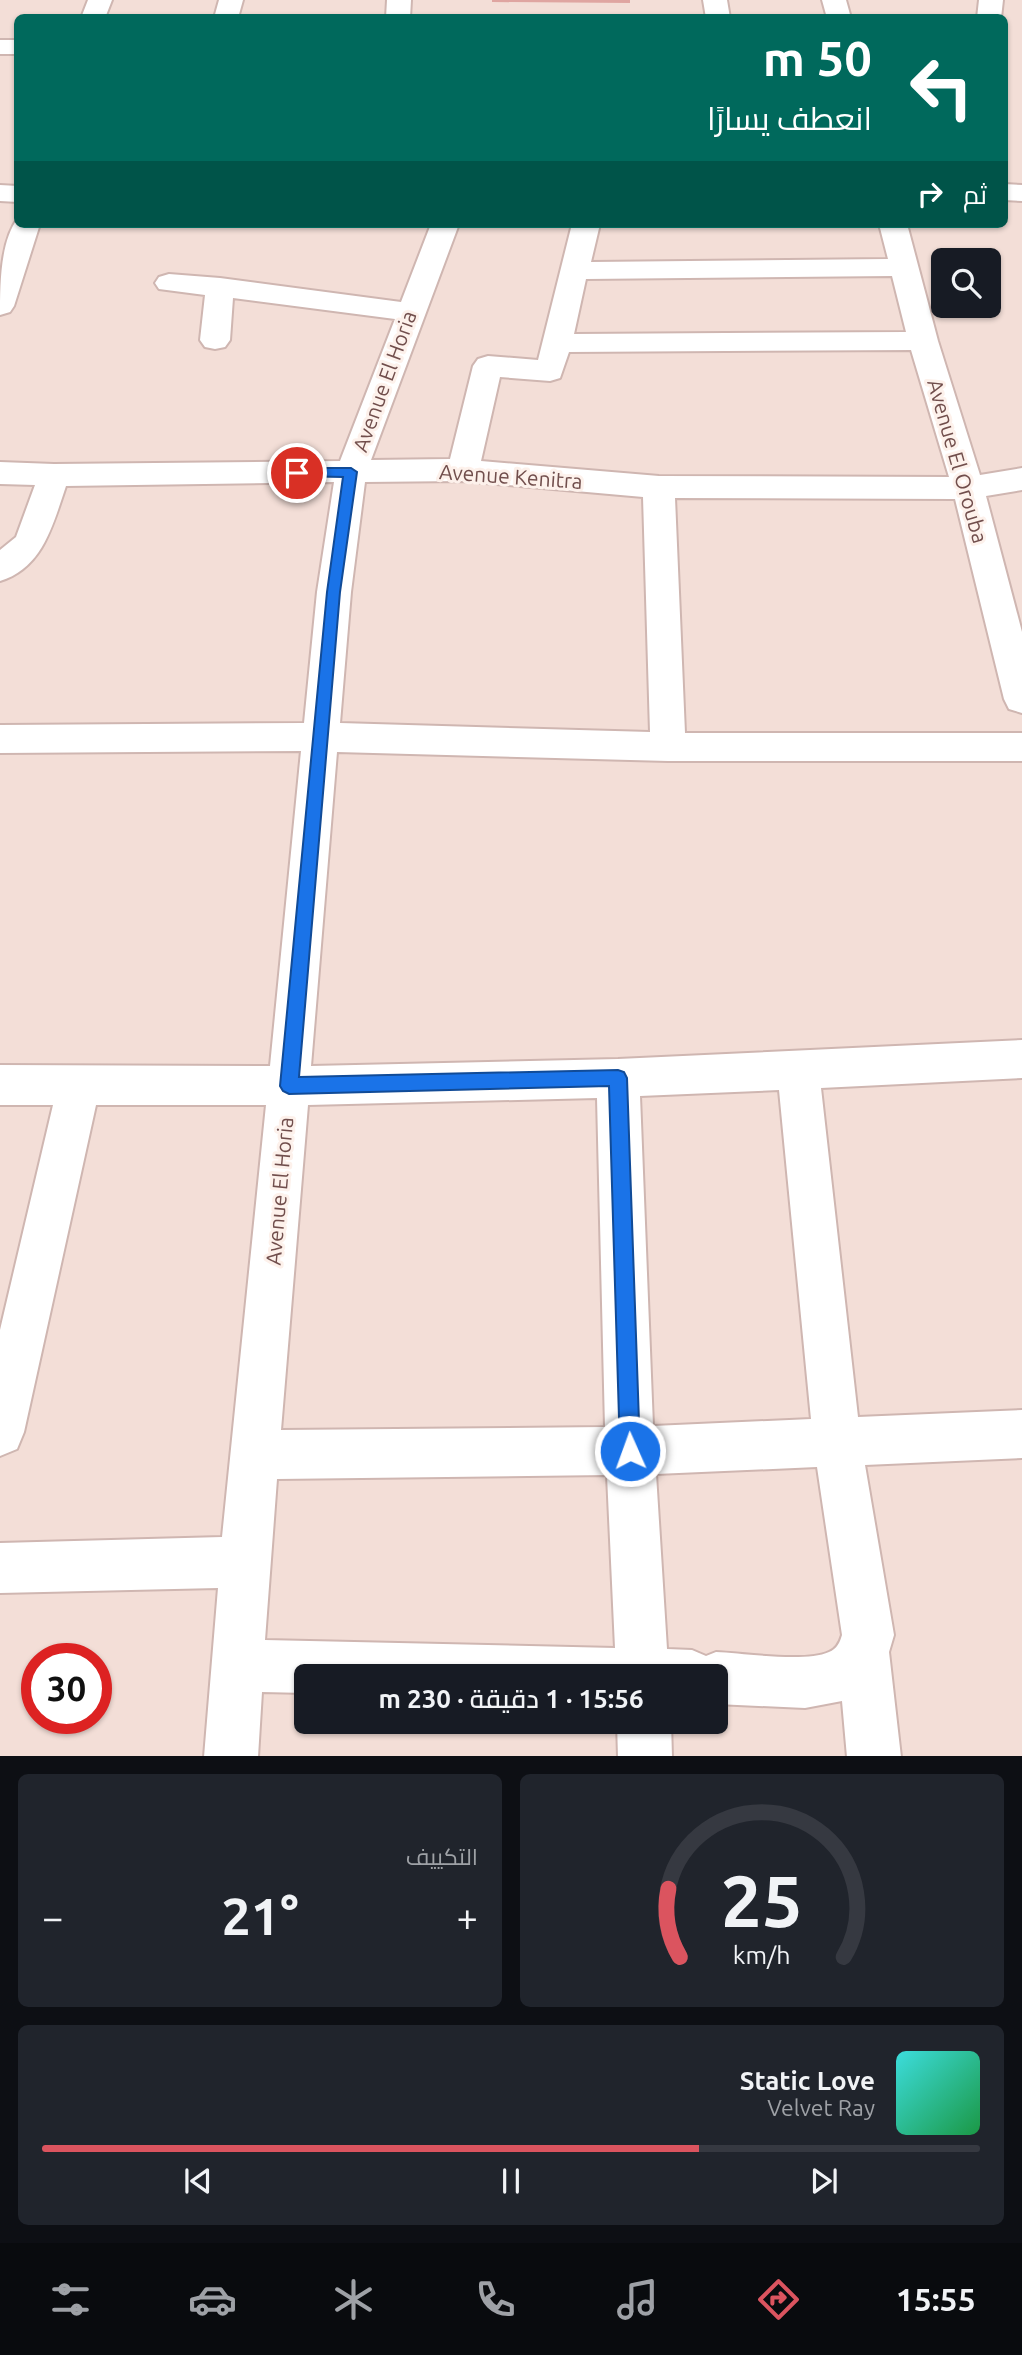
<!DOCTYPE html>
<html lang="ar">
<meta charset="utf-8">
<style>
body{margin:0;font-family:Ubuntu,Cairo,sans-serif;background:#20242c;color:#f1f3f6;direction:rtl;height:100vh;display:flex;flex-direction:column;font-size:26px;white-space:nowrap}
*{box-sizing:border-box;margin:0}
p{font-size:23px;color:#9ea1a6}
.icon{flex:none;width:38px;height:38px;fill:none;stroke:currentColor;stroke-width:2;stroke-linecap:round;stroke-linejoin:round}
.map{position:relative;height:1756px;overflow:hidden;direction:ltr}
.details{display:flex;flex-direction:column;gap:18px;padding:18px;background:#0d0f14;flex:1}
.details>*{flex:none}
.hud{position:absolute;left:14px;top:14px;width:994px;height:214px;border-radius:10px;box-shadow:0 2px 5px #0004;direction:rtl;background:#00695c;color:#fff;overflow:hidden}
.tools{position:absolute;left:931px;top:248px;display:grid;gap:14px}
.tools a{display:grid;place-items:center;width:70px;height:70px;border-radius:10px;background:#171b24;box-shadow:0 2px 5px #0004;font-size:35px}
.speed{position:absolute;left:21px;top:1643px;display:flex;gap:14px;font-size:35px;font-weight:700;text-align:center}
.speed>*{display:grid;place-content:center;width:91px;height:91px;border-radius:50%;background:#171b24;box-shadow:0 2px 5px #0004;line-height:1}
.speed .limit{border:10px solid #d22;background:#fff;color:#111}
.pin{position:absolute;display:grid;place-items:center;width:60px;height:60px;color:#fff;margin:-30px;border:4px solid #fff;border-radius:50%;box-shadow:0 2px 7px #0007}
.me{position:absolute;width:77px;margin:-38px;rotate:358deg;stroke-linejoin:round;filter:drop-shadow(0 0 5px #0008)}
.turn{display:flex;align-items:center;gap:24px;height:147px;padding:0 21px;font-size:32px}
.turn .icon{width:91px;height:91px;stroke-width:2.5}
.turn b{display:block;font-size:49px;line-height:60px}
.then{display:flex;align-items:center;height:66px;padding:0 21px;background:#0003;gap:14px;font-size:26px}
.big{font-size:52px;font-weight:600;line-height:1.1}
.details .card{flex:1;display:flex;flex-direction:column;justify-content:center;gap:10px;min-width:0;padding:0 24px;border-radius:10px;background:#20242c}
.details .dial{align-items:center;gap:0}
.dial svg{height:182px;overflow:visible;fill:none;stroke:#363941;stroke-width:7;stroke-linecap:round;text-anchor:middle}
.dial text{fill:#f1f3f6;stroke:none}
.song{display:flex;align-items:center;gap:21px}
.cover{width:84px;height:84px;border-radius:10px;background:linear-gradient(135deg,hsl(180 70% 55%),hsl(140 70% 35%))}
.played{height:7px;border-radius:4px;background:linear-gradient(90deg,#db545f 70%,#363941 70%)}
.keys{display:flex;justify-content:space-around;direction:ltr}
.heat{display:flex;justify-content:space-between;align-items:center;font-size:38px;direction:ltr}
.details .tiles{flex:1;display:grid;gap:18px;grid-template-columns:1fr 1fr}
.card:last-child{grid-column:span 2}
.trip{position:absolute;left:294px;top:1664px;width:434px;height:70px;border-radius:10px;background:#171b24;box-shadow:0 2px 5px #0004;font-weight:600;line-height:70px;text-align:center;direction:rtl}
.menu{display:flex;height:112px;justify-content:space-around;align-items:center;background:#090b0e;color:#9ea1a6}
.menu .icon{width:49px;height:49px}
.menu .selected{color:#db545f}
.menu b{font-size:32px;color:#f1f3f6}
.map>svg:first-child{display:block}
.residential{fill:#f3ded7;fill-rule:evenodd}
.building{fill:#eec3bf;stroke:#dfa5a1;stroke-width:2}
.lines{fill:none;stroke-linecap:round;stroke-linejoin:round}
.minor-casing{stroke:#cfb6b1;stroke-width:4}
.minor{fill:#fff;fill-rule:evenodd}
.route{fill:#1a73e8;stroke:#114b97;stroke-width:2}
.labels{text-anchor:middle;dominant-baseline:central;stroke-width:6;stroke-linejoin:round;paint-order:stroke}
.street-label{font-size:21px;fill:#714e4c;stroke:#fdf1eb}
</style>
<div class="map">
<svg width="1022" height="1757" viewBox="0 0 1022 1757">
<rect width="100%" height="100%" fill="#faece5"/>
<path class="residential" d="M0,0H1022V1756L0,1757ZM18,18H1004V224H18ZM943,261H989V306H943ZM37,1659H96V1718H37ZM306,1676H716V1722H306Z"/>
<path class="building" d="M629,0V2L493,1V0Z"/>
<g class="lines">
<g class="minor-casing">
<path id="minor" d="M88,0H112L105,18H81Z
M219,0H243L238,18H214Z
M387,0H411L410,18H386Z
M703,0H727L730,18H706Z
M822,0H846L851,18H827Z
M979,0H1003L1001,18H977Z
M0,40H18V54H0Z
M1004,184L1022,185V201L1004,200Z
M0,185L18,186V202L0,201Z
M18,218V224H40L14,306L10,312L0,315C0,286 0,241 18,218Z
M431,224H459L371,460L450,459L473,366L478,359L488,356L538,360L572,224H600L591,262L888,259L879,224H907L938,341L980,475L1022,468V490L986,496L1022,632V713L1009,709L1004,699L955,499L675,498L685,733H1022V761H668L337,752L311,1066L618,1059L1022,1040V1078L821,1088L858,1417L1022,1410V1458L865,1465L894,1635L889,1652L901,1757H847L842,1701L805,1708L716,1704V1676H306V1693L262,1692L258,1757H204L218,1588L0,1593V1543L222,1537L266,1105H96L24,1432L17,1449L0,1456V1330L53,1105H0V1065L270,1066L301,751L0,753V725L304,723L317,592L334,482L66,486C53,524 43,568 0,581V550L16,537L35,485L0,484V462L54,464L340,461L395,319L233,298L230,340L225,347L215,349L205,347L200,340L205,295L159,289L155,283L159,277L169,274L220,278L401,302ZM892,276L906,332L574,334L586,279ZM911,350L949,477L659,476L481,461L500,377L550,381L560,378L569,352ZM463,481L643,497L650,732L340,723L351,592L365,482ZM779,1090L811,1419L653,1426L640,1096ZM597,1098L605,1427L281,1430L308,1105ZM817,1467L842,1635C840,1642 837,1649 829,1652C805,1663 744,1653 716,1652L706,1656L692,1650L667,1649L656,1474ZM607,1475L615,1648L265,1640L277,1479Z
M617,1722H671L672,1757H618Z"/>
</g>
<use href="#minor" class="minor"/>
</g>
<path class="route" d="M297,468H351L357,472L340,592L299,1077L618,1070L624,1072L627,1078L640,1451L637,1458L630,1461L623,1458L620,1451L609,1086L289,1094L283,1091L280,1086L327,592L343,477L292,476L290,473Z"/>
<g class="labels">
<g class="street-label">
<text transform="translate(384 381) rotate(-70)">Avenue El Horia</text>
<text transform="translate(958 461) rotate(74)">Avenue El Orouba</text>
<text transform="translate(511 476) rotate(4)">Avenue Kenitra</text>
<text transform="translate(279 1191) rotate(-85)">Avenue El Horia</text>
</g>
</g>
</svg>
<div class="tools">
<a><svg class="icon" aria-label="search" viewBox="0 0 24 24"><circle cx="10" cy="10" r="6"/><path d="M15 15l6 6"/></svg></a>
</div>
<div class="speed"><div class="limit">30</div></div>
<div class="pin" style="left:297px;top:473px;background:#d93025"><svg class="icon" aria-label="arrive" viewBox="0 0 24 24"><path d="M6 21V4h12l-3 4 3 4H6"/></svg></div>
<svg class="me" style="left:630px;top:1451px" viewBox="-20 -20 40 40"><circle r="17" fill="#1a73e8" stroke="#fff" stroke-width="3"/><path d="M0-11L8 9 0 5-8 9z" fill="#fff"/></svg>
<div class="trip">15:56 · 1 دقيقة · 230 m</div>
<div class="hud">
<div class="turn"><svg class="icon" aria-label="left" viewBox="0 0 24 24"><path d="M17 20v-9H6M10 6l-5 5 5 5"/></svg><div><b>50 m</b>انعطف يسارًا</div></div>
<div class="then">ثم<svg class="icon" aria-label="right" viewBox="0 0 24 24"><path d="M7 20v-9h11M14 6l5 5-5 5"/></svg></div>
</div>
</div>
<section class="details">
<div class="tiles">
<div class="card dial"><svg viewBox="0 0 100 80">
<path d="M14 69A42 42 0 1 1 86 69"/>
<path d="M14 69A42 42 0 0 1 9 39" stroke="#db545f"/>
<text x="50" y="56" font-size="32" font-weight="700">25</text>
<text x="50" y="72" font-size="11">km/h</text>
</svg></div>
<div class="card"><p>التكييف</p>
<div class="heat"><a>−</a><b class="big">21°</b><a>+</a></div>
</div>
<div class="card">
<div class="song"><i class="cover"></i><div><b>Static Love</b><p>Velvet Ray</p></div></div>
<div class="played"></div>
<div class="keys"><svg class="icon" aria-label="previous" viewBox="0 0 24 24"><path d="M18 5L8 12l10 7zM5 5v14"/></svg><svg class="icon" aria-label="pause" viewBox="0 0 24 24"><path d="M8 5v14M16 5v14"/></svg><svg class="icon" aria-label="next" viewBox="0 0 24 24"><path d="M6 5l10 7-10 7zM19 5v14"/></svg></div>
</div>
</div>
</section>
<nav class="menu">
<b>15:55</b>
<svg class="icon selected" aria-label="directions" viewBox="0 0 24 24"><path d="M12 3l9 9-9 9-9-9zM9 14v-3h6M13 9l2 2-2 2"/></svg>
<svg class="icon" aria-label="music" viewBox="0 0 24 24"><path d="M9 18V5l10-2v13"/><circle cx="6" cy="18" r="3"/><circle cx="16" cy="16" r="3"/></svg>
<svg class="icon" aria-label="phone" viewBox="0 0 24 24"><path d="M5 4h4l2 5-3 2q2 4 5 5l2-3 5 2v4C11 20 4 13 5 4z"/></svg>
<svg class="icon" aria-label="climate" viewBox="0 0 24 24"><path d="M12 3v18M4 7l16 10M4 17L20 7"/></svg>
<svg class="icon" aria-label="car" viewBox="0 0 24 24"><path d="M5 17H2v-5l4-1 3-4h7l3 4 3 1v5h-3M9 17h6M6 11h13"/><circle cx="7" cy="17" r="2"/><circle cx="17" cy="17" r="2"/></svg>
<svg class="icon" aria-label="filters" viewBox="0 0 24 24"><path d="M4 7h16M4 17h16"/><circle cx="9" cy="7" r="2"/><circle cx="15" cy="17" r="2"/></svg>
</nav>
